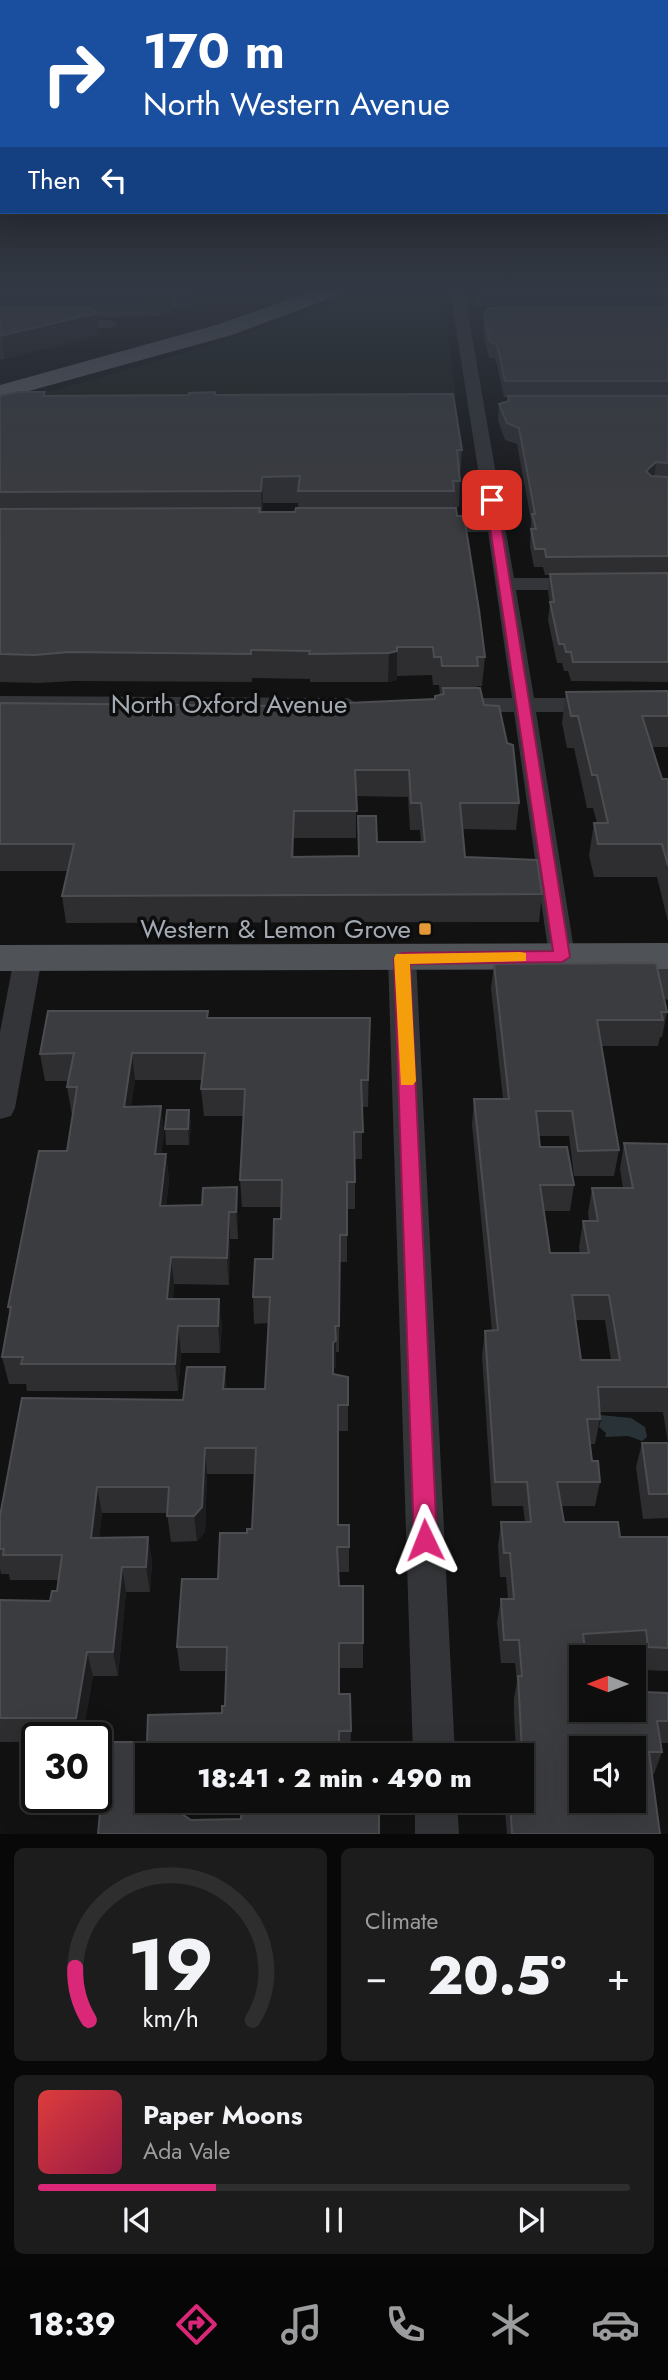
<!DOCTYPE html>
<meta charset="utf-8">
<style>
body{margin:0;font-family:Jost,sans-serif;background:#1c1c1c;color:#f1f3f6;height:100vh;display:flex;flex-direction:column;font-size:26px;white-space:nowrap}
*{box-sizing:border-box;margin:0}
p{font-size:23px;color:#9b9c9e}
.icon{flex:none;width:38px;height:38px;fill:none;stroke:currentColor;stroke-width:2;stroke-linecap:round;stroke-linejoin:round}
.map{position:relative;height:1834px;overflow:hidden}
.drawer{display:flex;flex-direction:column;gap:14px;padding:14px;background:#080808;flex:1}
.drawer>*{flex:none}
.top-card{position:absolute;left:0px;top:0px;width:668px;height:214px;box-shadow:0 7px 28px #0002,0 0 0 2px #2e2e2e;background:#1a4fa0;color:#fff;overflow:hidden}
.needle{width:46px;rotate:270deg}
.fabs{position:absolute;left:569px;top:1645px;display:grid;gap:14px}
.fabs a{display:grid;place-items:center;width:77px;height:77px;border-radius:0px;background:#0e0e0e;box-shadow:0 7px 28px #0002,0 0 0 2px #2e2e2e;font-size:35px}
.speed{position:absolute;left:21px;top:1722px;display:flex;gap:14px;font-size:35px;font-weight:700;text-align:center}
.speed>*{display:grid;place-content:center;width:91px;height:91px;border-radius:50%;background:#0e0e0e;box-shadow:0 7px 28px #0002,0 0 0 2px #2e2e2e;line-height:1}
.speed .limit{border:4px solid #111;border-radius:10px;background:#fff;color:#111}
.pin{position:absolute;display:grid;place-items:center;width:60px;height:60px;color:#fff;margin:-30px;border-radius:14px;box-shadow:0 4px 10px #0006}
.me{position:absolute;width:77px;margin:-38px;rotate:358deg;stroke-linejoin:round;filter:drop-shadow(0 0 5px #0008)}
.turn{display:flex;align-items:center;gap:24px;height:147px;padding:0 28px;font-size:32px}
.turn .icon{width:91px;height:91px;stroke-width:2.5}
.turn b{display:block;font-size:49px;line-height:60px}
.then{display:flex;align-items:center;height:66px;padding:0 28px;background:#0003;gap:14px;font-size:26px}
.big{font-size:52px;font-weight:800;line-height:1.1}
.drawer .card{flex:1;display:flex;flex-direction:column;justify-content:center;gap:10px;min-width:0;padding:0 24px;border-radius:10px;background:#1c1c1c}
.drawer .dial{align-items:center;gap:0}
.dial svg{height:182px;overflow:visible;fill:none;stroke:#2e2e2e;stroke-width:7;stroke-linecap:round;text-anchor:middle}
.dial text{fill:#f1f3f6;stroke:none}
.song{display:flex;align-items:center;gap:21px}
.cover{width:84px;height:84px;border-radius:10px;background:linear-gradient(135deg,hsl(0 70% 55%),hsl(340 70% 35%))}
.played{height:7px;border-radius:4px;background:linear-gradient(90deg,#db2777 30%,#2e2e2e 30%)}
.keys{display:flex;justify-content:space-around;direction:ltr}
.heat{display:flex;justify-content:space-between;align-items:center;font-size:38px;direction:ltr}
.drawer .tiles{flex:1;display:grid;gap:14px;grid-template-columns:1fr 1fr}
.card:last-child{grid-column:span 2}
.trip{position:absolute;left:135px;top:1743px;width:399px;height:70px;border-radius:0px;background:#0e0e0e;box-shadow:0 7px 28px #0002,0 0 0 2px #2e2e2e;font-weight:800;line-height:70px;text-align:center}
.tabs{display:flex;height:112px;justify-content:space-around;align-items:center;background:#060606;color:#9b9c9e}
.tabs .icon{width:49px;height:49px}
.tabs .current{color:#db2777}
.tabs b{font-size:32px;color:#f1f3f6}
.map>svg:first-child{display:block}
.green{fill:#191e19}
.water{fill:#293236}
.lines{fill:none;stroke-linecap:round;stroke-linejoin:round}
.minor{fill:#333538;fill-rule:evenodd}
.primary{fill:#4f5257;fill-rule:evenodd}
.motorway{fill:#606369;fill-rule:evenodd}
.wall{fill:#2e2e31;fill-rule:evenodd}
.shaded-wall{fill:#1d1d1f}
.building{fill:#3b3c3f;stroke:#4b4d51;stroke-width:2;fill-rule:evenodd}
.route{fill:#db2777;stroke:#8e194d;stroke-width:2}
.slow{fill:#f59e0b}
.poi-dot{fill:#e49939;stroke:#0d0d0e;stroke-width:2.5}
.labels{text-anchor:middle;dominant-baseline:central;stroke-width:7;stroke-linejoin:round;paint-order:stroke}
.street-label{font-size:26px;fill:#a4aab3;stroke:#0d0d0e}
.poi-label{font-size:26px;fill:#a4aab3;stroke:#0d0d0e;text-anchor:end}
</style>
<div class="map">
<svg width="668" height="1834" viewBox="0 0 668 1834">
<rect width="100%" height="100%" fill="#121213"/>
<path class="green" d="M372,290H442L456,396L31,397C146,365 260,331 372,290Z"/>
<path class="water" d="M600,1415L631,1418L645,1427L647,1437L642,1441L628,1436L605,1437L606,1433L599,1427L601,1420L595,1419Z"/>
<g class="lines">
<path class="minor" d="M450,290H464L514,578H586L596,584L586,590H516L534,698H668V712H536L575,956L572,962L562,965L552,962L549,956L514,712H453L442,705L453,698H512L488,532H431L422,526L431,520H486Z
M0,319L111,320L118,324L111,328L0,327Z
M0,696L348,698L359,705L348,712L0,710Z
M660,947L668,949V1000L658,997L647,956L650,950Z
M28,949L38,952L42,958L15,1108L11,1116L0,1119V1032L14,958L18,952Z
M402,949L412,952L416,958L455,1755H413L388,958L392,952Z
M415,1801H457L459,1834H415Z"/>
<path class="primary" d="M668,943V969L0,971V945Z"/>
<path class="motorway" d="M316,290H345L342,294L232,335L0,399V385L216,325Z"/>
</g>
<path class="wall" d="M0,290H233L197,293L192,308H172L171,313L159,316L97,317L99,335L4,359H0Z
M475,290H668V682L571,681L568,671H564L562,663H557L548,620L550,604L548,592L550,575H545L543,567H534L530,547L531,520L517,444L505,440L498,421L499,404L508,401V397H504L497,364L494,358H489L483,331L484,315L498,308V305H478Z
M45,392V396L215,395L462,450L460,476L459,507L453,508L485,657L482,686H477V688L519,803L516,830L463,829L465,857L542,894L539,922L66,923L62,896L68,871H0V703L281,706L435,699L440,695L439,685H433L432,675L397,676V680L388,682H310V679L252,678V682L73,681L39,683L0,682V396ZM263,503H298V508L295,512H262ZM356,796L408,797L410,830H420L421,842H377L358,816V856L294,857V838H356Z
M668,691V747H652L662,779H668V922L657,877H594L589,855L594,823H597L593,808H587L574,748H567L562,723L566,692Z
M494,964L667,1012L662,1037H660L658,1046H601L619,1150L614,1176H574L569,1136H539L540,1147L574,1185L570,1211H544L550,1253H580L579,1247L583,1221H589L588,1213L592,1188H623L620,1169L624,1143L668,1144V1518L643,1519L636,1467L642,1443H668L663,1412H600V1419L595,1444H590L592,1461L600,1482L595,1506H562L564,1522L620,1537H668V1671L642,1670L640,1654L581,1657V1710L643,1692L668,1693V1743H660L662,1752L654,1774H652L660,1834H507L504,1801H522V1755H516L514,1714V1698L517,1682L515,1663H501L497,1622L501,1599H508L506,1577H500L498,1546L501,1522H525L523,1506H492L482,1356L485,1331H492L472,1125L474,1099H503L491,989ZM575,1320H605L611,1360H581Z
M208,1018H370L368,1107H362V1159H355V1209H347V1262H340L339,1352H336V1367L333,1369V1374L348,1377V1431H338V1525H349V1572H338L339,1586L363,1643V1668H339V1694L351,1731L350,1755H147V1801H179L178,1811L191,1820L379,1834H98L101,1804H62L59,1797H96V1742H147L222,1713L225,1706L226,1671H180L177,1647L247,1533L252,1529L255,1474H207L205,1532L197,1541L171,1542L167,1513H102L99,1538L148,1537L152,1562L150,1592H126L118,1676H93L82,1738H37V1742H0V1600L50,1601L57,1591L59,1580H10L9,1574H1L0,1569V1516L183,1400L226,1389H265L268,1323L254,1324L253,1297L273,1259L281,1219V1207H242L240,1180L244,1116H204L201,1089L202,1080H135L131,1107L161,1106L164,1134L161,1154H166L169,1181L166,1206L202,1205L237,1187L238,1214V1239H230L229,1285L174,1284L173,1299L222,1325L220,1353H181L178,1391H27L26,1384H9L2,1357L10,1313L8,1307L67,1151L73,1115H72L67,1087L69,1081H45L40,1054Z
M189,1110L191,1126L189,1145H166L165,1129Z"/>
<path class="shaded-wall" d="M170,290L172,308L171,313L159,316L157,295Z
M190,290H233L197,293L192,308Z
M97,313L99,335L4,359L1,336Z
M656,462L654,480L646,471Z
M262,477L263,503L262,518L261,491Z
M397,651V680L388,682L389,653Z
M294,811V838L293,884L292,857Z
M132,1053L135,1080L127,1134L124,1107Z
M161,1106L164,1134L158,1181L155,1154Z
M189,1110L191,1126L189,1145L188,1129Z
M166,1154L169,1181L163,1233L160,1206Z
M237,1187L238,1214V1239L236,1212Z
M229,1212L230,1239L229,1285L227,1258Z
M171,1257L174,1284L170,1326L167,1299Z
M219,1299L222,1325L220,1353L218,1326Z
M178,1326L181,1353L178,1391L175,1364Z
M336,1340V1367L333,1369V1343Z
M225,1367L227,1394L223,1389Z
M205,1448L207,1474L205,1532L197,1541L194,1516Z
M97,1487L102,1513L96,1563L91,1538Z
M148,1537L152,1562L150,1592L146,1567Z
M122,1567L126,1592L118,1676L113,1652Z
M87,1652L93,1676L82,1738H81L76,1718Z
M173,1801H179L177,1830L173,1808Z"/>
<path class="building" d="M0,290H169V291L157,295H0Z
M479,290H668V295H499L502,290Z
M0,308H89L97,313L0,336Z
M489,308H668V381H505L498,348L495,343L490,342L484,315Z
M19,392H45L43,396L189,395V393L215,392V395L453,394L462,450H457L460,481H453L454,491H298L300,476L262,477L261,491L0,492V396Z
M508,396H668V463L656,462L646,471L651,476L668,477V556L546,557L545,549H535L531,529H536L532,514H535L519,428L507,423L499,404L509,401Z
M260,508L259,512H295L296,508H456L457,516H464L479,610L485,657H477L478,666H442L441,657H434L433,647H397V651L389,653L309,654L310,651L251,650V654L69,652L35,655L0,654V509Z
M668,573V662H573L571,652H566L564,644H559L550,602H554L550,574Z
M443,688H480L484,705L499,706L507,743L513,745L519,803H460L465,857L537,860L542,894L62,896L74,844H0V703L281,706L435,699V696L444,694ZM355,770H409L411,803H421L425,842H377L376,816H358L359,856L292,857L294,811H357Z
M668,691V716H642L662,779H668V866L662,844H598L594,823H608L597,775H592L578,716H571L566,692Z
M656,963L667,1012H661L663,1020H597L619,1150L578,1151L572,1111H536L540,1147H567L574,1185H540L550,1253H589L583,1221H598L592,1188H633L624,1143L668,1144V1387H598L600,1419H587L592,1461H598L600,1482H557L564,1522H618L620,1537H668V1648L648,1647L646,1630L583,1634L586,1657H581V1710H634V1677L641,1683L643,1692L668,1693V1721H657L662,1752H649L660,1834H512L510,1801H522V1770H523L518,1676H522L519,1640H504L501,1599H514L510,1553H504L501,1522H531L527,1482H495L485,1331L498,1330L474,1099H509L494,964ZM572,1295H609L620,1360H581ZM581,1748H634V1801H581Z
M48,1011H208L207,1018H370L368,1080H361L363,1132H354L355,1182H347V1235H340L339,1326H335L336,1340L333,1343V1374L348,1377V1405H338V1525H349V1547H337L339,1586H363V1643H339V1694H350L351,1731H339V1755H243V1750L177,1755H147V1801H173V1808L191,1820L241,1819L242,1801H379V1834H98L103,1781H96V1742H147L148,1715L222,1713V1706H225L227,1647H177L182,1579H218L220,1533H247V1529H252L256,1448H205L202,1507L194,1516H167L169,1487H97L91,1538L148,1537L146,1567H122L113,1652H87L76,1718H0V1600L50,1601L52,1591H57L62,1555H3L4,1549H0V1516L22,1398L183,1400L187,1367H225L223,1389H265L270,1297H253L255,1259H273L274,1219H281L282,1180H240L245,1089H201L205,1053H132L124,1107L161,1106L155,1154H166L160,1206L202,1205L203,1188L237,1187L236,1212H229L227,1258L171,1257L167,1299H219L218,1326H178L175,1364H21L23,1357H2L11,1307H8L39,1151H67L76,1094L77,1087H67L74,1053L40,1054Z
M167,1110H189L188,1129H165Z
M642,1443H668V1494H649Z"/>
<linearGradient id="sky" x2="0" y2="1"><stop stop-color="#0a0a0a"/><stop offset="0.53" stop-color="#333944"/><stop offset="1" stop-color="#333944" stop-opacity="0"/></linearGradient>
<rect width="668" height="547" fill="url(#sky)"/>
<path class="route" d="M492,496L497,500L570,957L562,962L410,964L437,1540L434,1548L425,1551L417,1548L414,1540L394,958L402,953L553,951L486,500Z"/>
<path class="slow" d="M520,952L526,953V961L410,964L416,1081L413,1085H401L394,958L396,954Z"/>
<rect class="poi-dot" x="418" y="922" width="14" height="14" rx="3.5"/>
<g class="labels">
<g class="street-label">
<text x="229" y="704">North Oxford Avenue</text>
</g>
<g class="poi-label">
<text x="411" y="929">Western &amp; Lemon Grove</text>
</g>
</g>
</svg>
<div class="fabs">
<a><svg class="needle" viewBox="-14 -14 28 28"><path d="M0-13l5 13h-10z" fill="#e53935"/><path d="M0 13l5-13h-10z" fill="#9b9c9e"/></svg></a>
<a><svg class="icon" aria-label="sound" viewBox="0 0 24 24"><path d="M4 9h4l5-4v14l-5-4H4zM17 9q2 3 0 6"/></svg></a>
</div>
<div class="speed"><div class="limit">30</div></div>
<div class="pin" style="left:492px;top:500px;background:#d93025"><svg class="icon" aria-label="arrive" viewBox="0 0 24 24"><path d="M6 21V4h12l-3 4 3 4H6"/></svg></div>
<svg class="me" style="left:425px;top:1540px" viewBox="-20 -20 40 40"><path d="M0-17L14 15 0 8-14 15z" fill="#db2777" stroke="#fff" stroke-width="4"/></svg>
<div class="trip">18:41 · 2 min · 490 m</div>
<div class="top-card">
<div class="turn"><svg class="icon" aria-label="right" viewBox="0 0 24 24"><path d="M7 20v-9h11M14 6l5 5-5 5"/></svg><div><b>170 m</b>North Western Avenue</div></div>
<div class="then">Then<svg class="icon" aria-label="left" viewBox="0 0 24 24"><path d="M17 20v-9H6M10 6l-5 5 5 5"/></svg></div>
</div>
</div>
<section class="drawer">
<div class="tiles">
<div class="card dial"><svg viewBox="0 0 100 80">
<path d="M14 69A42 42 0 1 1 86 69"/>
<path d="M14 69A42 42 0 0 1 8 46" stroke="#db2777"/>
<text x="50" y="56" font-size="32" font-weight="700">19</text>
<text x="50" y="72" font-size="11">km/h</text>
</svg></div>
<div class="card"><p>Climate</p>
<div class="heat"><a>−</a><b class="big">20.5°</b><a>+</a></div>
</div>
<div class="card">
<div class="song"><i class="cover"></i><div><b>Paper Moons</b><p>Ada Vale</p></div></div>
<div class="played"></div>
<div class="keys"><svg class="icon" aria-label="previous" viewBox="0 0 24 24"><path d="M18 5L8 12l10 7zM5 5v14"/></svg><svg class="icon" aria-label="pause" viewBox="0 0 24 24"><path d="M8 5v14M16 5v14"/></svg><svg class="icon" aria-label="next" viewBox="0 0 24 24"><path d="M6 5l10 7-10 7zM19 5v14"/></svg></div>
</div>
</div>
</section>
<nav class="tabs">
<b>18:39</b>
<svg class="icon current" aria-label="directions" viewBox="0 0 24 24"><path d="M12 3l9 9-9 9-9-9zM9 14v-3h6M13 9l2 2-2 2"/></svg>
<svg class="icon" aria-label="music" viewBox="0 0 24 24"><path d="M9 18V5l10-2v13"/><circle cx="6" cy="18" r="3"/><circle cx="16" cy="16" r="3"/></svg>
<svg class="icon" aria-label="phone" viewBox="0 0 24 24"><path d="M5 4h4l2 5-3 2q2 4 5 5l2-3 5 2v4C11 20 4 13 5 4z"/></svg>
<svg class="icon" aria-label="climate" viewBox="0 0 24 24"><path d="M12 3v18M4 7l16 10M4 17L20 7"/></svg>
<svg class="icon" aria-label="car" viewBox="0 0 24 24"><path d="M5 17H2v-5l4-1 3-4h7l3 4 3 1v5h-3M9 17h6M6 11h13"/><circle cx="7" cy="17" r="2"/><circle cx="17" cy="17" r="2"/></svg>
</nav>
